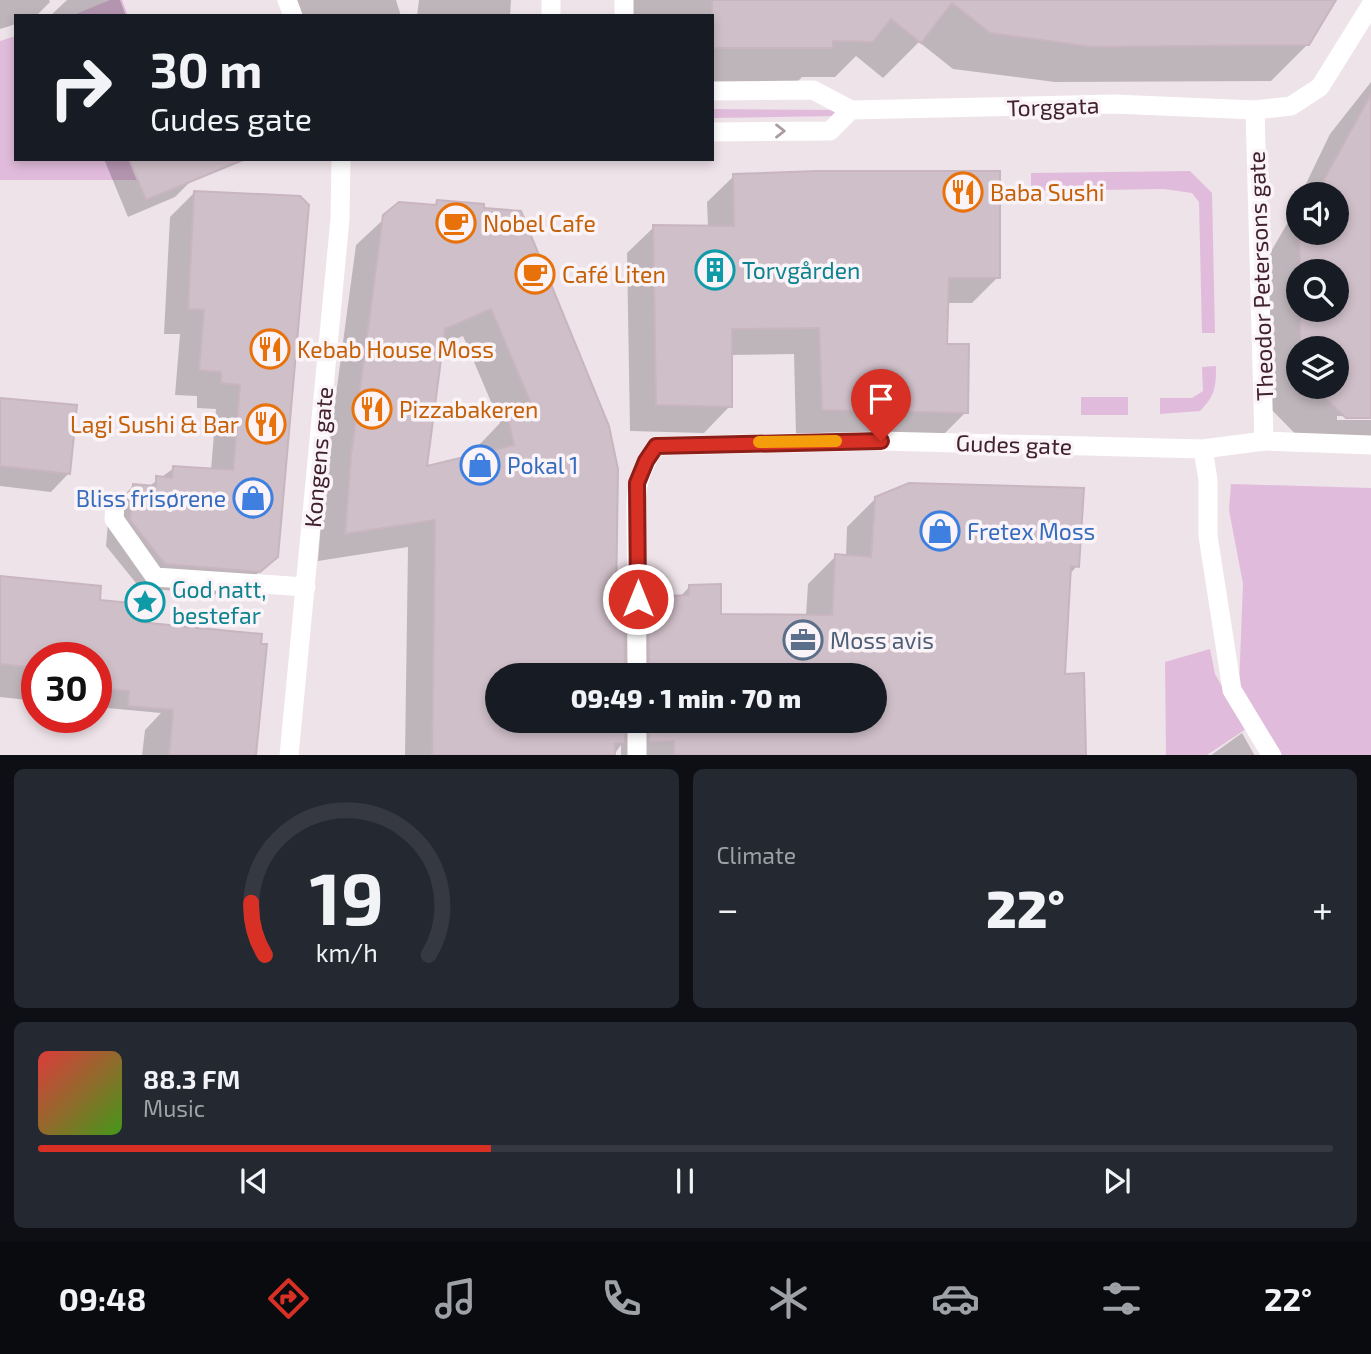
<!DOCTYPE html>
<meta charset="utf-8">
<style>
body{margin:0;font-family:"Exo 2",sans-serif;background:#242831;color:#f1f3f6;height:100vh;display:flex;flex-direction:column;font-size:26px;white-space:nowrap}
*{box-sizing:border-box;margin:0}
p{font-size:23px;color:#9ea1a6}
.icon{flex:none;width:38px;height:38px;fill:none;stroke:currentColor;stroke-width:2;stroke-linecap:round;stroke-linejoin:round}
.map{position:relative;height:755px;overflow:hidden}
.drawer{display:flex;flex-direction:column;gap:14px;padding:14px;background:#0d0f14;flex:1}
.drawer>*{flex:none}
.hud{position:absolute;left:14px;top:14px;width:700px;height:147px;border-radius:0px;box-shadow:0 4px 10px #0003;background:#171b24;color:#f1f3f6;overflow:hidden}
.controls{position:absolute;left:1286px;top:182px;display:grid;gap:14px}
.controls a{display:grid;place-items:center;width:63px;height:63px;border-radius:50%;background:#171b24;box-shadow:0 4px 10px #0003;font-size:35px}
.speed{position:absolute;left:21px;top:642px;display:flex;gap:14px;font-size:35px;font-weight:700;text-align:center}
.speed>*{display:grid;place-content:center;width:91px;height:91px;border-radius:50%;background:#171b24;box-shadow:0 4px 10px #0003;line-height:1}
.speed .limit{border:10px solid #d22;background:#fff;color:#111}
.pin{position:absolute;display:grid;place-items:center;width:60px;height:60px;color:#fff;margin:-72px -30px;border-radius:50% 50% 50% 0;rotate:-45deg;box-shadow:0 0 7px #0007}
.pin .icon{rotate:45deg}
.me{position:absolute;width:77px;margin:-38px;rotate:0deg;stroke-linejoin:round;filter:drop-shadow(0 0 5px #0008)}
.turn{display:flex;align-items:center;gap:24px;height:147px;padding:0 21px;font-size:32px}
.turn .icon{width:91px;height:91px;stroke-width:2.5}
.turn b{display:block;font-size:49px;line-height:60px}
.big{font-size:52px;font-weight:800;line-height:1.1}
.drawer .card{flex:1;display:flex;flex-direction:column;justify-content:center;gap:10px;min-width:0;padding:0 24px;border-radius:10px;background:#242831}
.drawer .dial{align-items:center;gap:0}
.dial svg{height:182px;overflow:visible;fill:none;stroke:#363941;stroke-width:7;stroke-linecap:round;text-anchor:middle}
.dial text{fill:#f1f3f6;stroke:none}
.song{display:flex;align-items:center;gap:21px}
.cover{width:84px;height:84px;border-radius:10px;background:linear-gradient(135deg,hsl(0 70% 55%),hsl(100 70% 35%))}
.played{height:7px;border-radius:4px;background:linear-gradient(90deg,#d93025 35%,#363941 35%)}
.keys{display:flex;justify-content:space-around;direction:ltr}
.heat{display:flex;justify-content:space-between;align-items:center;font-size:38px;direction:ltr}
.drawer .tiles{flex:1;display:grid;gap:14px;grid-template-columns:1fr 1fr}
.card:last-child{grid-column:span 2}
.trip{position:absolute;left:485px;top:663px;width:402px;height:70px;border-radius:35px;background:#171b24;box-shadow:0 4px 10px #0003;font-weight:800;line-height:70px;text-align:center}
.tabs{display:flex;height:112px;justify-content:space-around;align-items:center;background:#090b0e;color:#9ea1a6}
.tabs .icon{width:49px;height:49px}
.tabs .active{color:#d93025}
.tabs b{font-size:32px;color:#f1f3f6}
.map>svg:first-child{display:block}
.green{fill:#e1bbdb}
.shadow{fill:#0003;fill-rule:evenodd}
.building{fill:#cfbfc8;stroke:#c8b5bf;stroke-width:2;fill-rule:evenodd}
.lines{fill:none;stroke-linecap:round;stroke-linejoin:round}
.pedestrian{stroke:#fff;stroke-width:19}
.minor{stroke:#fff;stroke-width:19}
.tertiary{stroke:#fff;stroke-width:19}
.oneway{stroke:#aa9ba0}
.route-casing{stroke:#8d1f18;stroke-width:18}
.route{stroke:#d93025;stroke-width:12}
.slow{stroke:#f59e0b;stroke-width:12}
.labels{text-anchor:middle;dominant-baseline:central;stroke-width:7;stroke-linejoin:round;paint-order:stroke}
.street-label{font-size:23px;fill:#41212d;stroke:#faf4f8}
.food-label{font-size:23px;fill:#c56008;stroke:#faf4f8;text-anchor:start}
.culture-label{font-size:23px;fill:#0d838f;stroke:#faf4f8;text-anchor:start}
.shop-label{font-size:23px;fill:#366cbe;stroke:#faf4f8;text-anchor:start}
.service-label{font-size:23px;fill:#4e5e75;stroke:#faf4f8;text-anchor:start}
</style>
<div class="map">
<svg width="1371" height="756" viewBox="0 0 1371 756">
<rect width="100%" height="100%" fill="#eee3e9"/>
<path class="green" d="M110,0H122L128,16H71Z
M16,36V159H187L195,180H0V41Z
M712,109L837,110V116L712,118Z
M1190,171L1212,193L1215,333H1202L1199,202L1192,193L1164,189L1031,191V173Z
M1216,366C1216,387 1215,396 1200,411L1160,414V398H1192L1203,391L1202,367Z
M1081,397H1128V415H1081Z
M1231,484L1371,488V755H1280L1239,687L1243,584L1229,510Z
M1210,649L1215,674L1246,729L1207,755H1166L1165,662Z"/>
<path class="shadow" d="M0,0H49L50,2L36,16H16V24L0,29Z
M120,0L126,16H50L67,0Z
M292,0H396L401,16H299Z
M419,0H511L510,16H417Z
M620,0H1334L1308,44L1271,81L1055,82L953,69L919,42L883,78L856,56L835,77H802L795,84H712V16H616Z
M1371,82V417L1337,416V420H1371V451H1312L1268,406L1267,258L1297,207L1295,205L1298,198V233H1337V194H1301L1330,134ZM1298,271H1337V310H1298ZM1298,348H1337V387H1298Z
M104,159H185L193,179L175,197L128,217Z
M734,176L998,277L972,303H946L945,345L966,412L940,438L796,435L794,354L731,355L730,406L704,433L630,431L627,253L654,227H708L707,202Z
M195,192L300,197L276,556L234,596L140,588L106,546L109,511L133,486L148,487L174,468L211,470L216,409L197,408V396L175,395L180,334H164L170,217Z
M400,204L482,205L623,626L650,599L679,598L690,586L719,616H806L808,584L836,556L846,557L847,527L876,498L1077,566L1069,575L1063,676L1082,675L1084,756H621V745L613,756H405L408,547L318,561L324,484L356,245ZM463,336L500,423L480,444L482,454L425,468L441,345ZM497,676H875V721H497Z
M0,399L69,473L51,492L0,486Z
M0,578L98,602L137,624L265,646L254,756H142L145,730L161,713L96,707V658H37V701L0,697Z
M1242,733L1255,756H1210Z"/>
<path class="building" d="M712,0H1336L1309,45L1092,47L990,33L952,3L921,43L891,19L873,42L833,41V48H712Z
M1371,94V418H1346L1314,387H1337V348H1300V310H1337V271H1300L1299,233H1337V194H1316Z
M129,159H243V160L146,200Z
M817,171H1000V278H949L947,344H969L968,413L822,410L819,328L732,329V407L656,405L653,225L734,226L733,174Z
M194,191L300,196L309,205L278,557L260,572L165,564L130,520L133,484L156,486V476L172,478L173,466L233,470L240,385L221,383V372L199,370L204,310L188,309Z
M437,200L484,204V208L521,211L609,426L618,469L616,598H624L625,676H497V721H625V743L615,744V755H432L435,520L345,534L351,455L383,215L399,202L436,205ZM491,309L532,406L507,414L514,445L427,466L445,329Z
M0,398L77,405L70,474L0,466Z
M909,483L1084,488L1079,567L1071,566L1065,674L1084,673L1086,755H674V741L649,742V721H875V676H649V597L689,595V585L721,584V614L832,615L835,554L871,557L875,497Z
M0,576L101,586L100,600L141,604L139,622L262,634L261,644H267L256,755H169L173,710L128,706L129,691L96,688V658H37V668L0,664Z"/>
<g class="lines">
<path class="pedestrian" d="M624,0V16"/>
<path class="minor" d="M551,0V16
M1255,110L1291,106L1320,87L1371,5
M1203,449L1208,480V536L1232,690L1272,756
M115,504L114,519L155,577L306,587
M637,676L636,503C637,481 643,465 656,446L881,441L1203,449L1264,441
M637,756V721"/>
<path class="tertiary" d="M287,0L293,16
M712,91L813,90L851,110L1114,104L1255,110L1264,441L1371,445
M712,132L830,131L851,110
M289,756L340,219L341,159"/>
</g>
<defs><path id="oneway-chevron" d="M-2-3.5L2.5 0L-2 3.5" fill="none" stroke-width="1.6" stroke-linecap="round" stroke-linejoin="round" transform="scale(1.75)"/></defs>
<use class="oneway" href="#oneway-chevron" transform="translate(780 131)"/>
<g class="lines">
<g class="route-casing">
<path id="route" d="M638,599L637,483L646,461L656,446L881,441"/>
</g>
<use href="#route" class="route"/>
<path class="slow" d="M759,442L836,441"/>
</g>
<defs>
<g id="restaurant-ring" transform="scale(2.0125)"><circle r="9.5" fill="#faf4f8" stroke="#e8710a" stroke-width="1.5"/><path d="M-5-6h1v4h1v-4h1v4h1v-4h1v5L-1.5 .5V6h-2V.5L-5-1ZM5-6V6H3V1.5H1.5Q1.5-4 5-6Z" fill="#e8710a"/></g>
<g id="cafe-ring" transform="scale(2.0125)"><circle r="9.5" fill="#faf4f8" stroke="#e8710a" stroke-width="1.5"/><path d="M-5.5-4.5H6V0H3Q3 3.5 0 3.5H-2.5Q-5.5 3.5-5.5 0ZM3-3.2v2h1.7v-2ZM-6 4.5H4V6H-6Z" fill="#e8710a"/></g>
<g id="building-ring" transform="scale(2.0125)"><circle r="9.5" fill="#faf4f8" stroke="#0f9aa8" stroke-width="1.5"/><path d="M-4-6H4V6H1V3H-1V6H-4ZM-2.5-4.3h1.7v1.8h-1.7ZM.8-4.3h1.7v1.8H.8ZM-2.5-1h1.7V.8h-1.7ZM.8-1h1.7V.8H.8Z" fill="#0f9aa8"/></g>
<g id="shop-ring" transform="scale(2.0125)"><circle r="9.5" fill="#faf4f8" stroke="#3f7fe0" stroke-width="1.5"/><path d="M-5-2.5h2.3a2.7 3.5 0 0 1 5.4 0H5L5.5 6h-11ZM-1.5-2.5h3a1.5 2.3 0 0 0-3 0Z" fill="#3f7fe0"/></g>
<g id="sight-ring" transform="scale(2.0125)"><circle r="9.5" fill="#faf4f8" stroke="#0f9aa8" stroke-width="1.5"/><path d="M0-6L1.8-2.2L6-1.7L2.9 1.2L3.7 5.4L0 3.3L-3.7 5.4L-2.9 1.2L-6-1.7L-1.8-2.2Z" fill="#0f9aa8"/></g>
<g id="office-ring" transform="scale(2.0125)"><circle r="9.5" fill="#faf4f8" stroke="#5c6f8a" stroke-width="1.5"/><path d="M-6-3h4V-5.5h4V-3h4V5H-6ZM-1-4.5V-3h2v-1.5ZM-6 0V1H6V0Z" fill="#5c6f8a"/></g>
</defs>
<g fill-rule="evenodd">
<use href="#restaurant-ring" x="963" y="192"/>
<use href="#cafe-ring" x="456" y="223"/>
<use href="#building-ring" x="715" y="270"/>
<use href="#cafe-ring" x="535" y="274"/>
<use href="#restaurant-ring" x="270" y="349"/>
<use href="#restaurant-ring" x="372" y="409"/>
<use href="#restaurant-ring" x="266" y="424"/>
<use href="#shop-ring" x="480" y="465"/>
<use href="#shop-ring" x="253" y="498"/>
<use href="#shop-ring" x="940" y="531"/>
<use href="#sight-ring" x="145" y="602"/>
<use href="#office-ring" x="803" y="640"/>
</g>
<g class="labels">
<g class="street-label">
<text transform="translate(1053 106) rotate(-2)">Torggata</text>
<text transform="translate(1260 276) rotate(-92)">Theodor Petersons gate</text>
<text transform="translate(1014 444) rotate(2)">Gudes gate</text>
<text transform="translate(318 457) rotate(-85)">Kongens gate</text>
</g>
<g class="food-label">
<text x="990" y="192">Baba Sushi</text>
<text x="483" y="223">Nobel Cafe</text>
<text x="562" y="274">Café Liten</text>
<text x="297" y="349">Kebab House Moss</text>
<text x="399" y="409">Pizzabakeren</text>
<text x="239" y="424" text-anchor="end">Lagi Sushi &amp; Bar</text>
</g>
<g class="culture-label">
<text x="742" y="270">Torvgården</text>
<text x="172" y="589">God natt,<tspan x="172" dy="26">bestefar</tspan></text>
</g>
<g class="shop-label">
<text x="507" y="465">Pokal 1</text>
<text x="226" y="498" text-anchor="end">Bliss frisørene</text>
<text x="967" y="531">Fretex Moss</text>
</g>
<g class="service-label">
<text x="830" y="640">Moss avis</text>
</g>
</g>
</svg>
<div class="controls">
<a><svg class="icon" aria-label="sound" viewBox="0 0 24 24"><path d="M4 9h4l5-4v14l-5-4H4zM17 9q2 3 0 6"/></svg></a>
<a><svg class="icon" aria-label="search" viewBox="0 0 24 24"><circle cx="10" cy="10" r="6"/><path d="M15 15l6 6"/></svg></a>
<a><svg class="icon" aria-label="layers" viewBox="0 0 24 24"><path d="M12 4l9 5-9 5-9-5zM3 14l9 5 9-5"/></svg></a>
</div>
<div class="speed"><div class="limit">30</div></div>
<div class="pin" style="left:881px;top:441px;background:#d93025"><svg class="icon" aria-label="arrive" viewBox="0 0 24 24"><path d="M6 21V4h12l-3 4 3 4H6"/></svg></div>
<svg class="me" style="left:638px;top:599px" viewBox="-20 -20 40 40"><circle r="17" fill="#d93025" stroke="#fff" stroke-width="3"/><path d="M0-11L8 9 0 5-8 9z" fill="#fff"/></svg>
<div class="trip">09:49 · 1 min · 70 m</div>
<div class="hud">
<div class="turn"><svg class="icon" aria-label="right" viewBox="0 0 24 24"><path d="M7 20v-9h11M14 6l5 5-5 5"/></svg><div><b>30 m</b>Gudes gate</div></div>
</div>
</div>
<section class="drawer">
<div class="tiles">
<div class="card dial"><svg viewBox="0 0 100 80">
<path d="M14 69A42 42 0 1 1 86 69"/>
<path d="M14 69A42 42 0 0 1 8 46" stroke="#d93025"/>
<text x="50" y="56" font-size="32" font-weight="700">19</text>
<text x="50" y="72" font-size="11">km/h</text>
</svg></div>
<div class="card"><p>Climate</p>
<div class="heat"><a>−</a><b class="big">22°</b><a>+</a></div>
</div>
<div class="card">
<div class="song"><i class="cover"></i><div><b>88.3 FM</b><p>Music</p></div></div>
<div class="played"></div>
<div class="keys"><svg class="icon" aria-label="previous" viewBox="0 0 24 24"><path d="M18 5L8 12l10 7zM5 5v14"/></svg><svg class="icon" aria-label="pause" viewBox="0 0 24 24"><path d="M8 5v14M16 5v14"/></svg><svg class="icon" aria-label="next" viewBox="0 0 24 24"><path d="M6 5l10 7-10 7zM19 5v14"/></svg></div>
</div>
</div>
</section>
<nav class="tabs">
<b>09:48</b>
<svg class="icon active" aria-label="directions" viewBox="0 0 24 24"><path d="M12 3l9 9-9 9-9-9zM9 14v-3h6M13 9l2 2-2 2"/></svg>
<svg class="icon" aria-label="music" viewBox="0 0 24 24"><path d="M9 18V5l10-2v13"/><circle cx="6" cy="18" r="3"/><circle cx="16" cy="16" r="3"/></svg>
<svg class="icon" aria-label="phone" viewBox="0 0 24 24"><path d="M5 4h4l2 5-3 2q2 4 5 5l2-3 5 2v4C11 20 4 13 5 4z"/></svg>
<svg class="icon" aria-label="climate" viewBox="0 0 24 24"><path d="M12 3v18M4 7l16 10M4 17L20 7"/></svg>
<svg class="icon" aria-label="car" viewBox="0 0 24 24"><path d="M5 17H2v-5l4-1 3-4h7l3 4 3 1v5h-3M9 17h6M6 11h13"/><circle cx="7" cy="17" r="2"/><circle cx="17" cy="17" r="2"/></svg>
<svg class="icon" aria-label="filters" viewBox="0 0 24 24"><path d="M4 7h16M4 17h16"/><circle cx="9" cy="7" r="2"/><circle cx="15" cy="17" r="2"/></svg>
<b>22°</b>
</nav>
